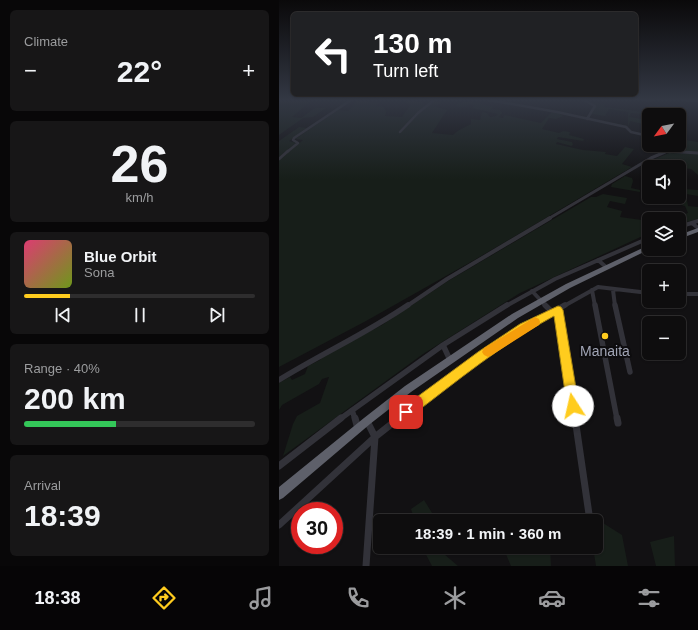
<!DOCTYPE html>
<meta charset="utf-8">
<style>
body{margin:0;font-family:Arial,sans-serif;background:#171617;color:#f1f3f6;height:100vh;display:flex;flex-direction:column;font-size:15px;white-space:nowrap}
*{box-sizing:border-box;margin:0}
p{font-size:13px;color:#9b9c9e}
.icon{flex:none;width:22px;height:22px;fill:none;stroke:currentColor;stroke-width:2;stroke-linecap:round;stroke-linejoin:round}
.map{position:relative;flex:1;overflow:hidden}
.side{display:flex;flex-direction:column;gap:10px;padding:10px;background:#080708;width:279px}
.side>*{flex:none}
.hud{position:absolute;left:12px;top:12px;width:347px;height:84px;border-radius:6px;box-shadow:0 1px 3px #0004,0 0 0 1px #2e2d2e;background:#202124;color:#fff;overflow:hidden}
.needle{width:26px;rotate:238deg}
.controls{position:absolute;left:363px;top:108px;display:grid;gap:8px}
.controls a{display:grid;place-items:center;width:44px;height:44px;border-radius:6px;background:#0e0d0e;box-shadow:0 1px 3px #0004,0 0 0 1px #2e2d2e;font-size:20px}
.speed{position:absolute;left:12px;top:502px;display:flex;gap:8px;font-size:20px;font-weight:700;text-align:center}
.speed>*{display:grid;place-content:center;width:52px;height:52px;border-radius:50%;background:#0e0d0e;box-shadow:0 1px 3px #0004,0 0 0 1px #2e2d2e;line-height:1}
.speed .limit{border:6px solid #d22;background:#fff;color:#111}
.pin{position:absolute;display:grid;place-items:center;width:34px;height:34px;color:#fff;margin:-17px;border-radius:8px;box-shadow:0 2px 6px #0006}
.me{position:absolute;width:44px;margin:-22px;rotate:350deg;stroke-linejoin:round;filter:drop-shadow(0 0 3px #0008)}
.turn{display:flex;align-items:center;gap:14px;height:84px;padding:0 16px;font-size:18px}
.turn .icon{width:52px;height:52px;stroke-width:2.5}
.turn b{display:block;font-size:28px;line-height:34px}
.big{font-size:30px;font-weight:700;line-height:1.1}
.side .card{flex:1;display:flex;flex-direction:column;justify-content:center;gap:6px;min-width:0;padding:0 14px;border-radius:6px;background:#171617}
.side .dial{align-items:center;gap:0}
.dial b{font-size:52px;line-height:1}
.song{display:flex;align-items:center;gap:12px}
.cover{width:48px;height:48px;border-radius:6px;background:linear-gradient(135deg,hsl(340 70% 55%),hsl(80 70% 35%))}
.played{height:4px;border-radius:2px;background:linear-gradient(90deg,#ffcc1e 20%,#2e2d2e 20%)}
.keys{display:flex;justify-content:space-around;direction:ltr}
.heat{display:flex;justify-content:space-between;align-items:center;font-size:22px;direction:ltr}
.charge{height:6px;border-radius:3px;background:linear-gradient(90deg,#34c759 40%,#2e2d2e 0)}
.trip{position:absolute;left:94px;top:514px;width:230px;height:40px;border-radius:6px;background:#0e0d0e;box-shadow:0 1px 3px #0004,0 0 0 1px #2e2d2e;font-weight:700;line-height:40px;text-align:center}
.dock{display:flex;height:64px;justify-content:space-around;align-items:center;background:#060506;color:#9b9c9e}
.dock .icon{width:28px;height:28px}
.dock .active{color:#ffcc1e}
.dock b{font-size:18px;color:#f1f3f6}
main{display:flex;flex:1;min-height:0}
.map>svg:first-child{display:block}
.green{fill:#171e19}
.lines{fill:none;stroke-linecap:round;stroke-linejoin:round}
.minor-far4{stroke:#323239;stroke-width:2.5}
.minor-far3{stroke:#323239;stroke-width:3}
.minor-far2{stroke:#323239;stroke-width:4}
.minor-far1{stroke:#323239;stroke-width:5.5}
.minor{stroke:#323239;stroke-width:7}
.highway{fill:#5e606a;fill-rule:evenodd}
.route{fill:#ffcc1e;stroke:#a68514}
.slow{fill:#f59e0b}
.poi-dot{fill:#ffcc1e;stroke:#0d0c0e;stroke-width:1.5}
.labels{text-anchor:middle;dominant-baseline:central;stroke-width:4;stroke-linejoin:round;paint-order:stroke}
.poi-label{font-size:14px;fill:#a1a5b5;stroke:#0d0c0e}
</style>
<main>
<section class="side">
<div class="card"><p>Climate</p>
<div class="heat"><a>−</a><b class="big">22°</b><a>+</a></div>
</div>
<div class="card dial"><b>26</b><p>km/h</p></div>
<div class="card">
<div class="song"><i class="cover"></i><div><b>Blue Orbit</b><p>Sona</p></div></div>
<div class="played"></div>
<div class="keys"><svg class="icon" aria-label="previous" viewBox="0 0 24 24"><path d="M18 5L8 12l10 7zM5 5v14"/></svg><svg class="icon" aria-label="pause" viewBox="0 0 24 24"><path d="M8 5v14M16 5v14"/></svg><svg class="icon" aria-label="next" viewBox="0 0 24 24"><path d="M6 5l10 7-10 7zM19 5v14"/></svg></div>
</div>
<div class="card"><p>Range · 40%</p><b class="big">200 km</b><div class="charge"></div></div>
<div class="card"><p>Arrival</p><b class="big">18:39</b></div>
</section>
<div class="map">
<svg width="419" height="566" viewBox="0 0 419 566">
<rect width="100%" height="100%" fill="#121113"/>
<path class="green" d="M0,100H47L32,101L13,117L22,118L36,108H47L34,117L24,118L0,135Z
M77,100H90L89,102L99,103L97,106L105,107L107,112L106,116L123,117L132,104L126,103L127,101L125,100H135L138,102H144V104L148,105L139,113L155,101L163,103L154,106L168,110L153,133L174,135C180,129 185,128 192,124V119L201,120L203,112L208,113L211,117L217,116L219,114L193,108L196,105L190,104L186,107L176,106C188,97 202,105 214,107L212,109L221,110L223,113L220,117L224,118L225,115L262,123L273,112L283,113L281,115L284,116L277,119L270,118L263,129L280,133L284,131L291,132L290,135L305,139L304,141L279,137L278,139L293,142L294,145L292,146L278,142L277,144L304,150L327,152L326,154L338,156L346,147L355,149L343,164L353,167L197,259L87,321L0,367V160L24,140L16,139L59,110L69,111L78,101Z
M312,103L325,104L326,107L364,112V114L352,113L350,117L369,120L368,125L351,121L349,127L326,121L349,126V112L330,109L326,116L313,114L310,117L316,104Z
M20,127L28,128L10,141L17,143L0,157V141Z
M400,139L419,142V152C410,152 397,154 393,145H400Z
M390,153L419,154V175L412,169L377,165L376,159Z
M346,176L353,178L354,181L352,188L361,190V192L332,187L333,184Z
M400,184L404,185L405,189L419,190V196L407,194L409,206L419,207V219L400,224V219H374V215L406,219V214L409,213L406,206L392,202L390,197H400Z
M324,194L348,198L346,204L331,201L328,207L343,211L341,217L370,221V233L241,293L144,354L4,456L14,424L18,416L41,403L50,377L43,379L40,384L3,405L0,410V383L11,377L13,380L26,374L29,366L41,360L44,356L103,325L169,281L312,197H317Z
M145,500L158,521H136L132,509Z
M324,523L343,535L349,566H317L314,547H317V540Z
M395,536L396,566H377L371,542Z
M143,547H163L165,554L179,566H153Z
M224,547H271L272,566H232Z"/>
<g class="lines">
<path class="minor-far4" d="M210,100L278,112L347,127L352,132L370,136
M305,100L316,106L308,119
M366,100H373
M406,100L419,101
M121,132L139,113L155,100
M374,145L391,152
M8,152L19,143L14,140L15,138L72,100"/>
<path class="minor-far3" d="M386,151L419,153
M0,159L9,151
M269,219L372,158L386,152"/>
<path class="minor-far2" d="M413,223L419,228
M400,227L419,221
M319,260L327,267
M313,290L316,306
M334,290L336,306
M253,291L267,306
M400,294H419
M128,306L168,279L271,218
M227,306L276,279L370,238
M285,306L319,287L370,293"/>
<path class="minor-far1" d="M266,305L273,312
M316,305L338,419
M336,305L351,372
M279,310L297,419
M164,345L171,360
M0,380C42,354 88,333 129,305
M73,410L76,419
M61,419L164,345L228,305
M119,419C173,377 226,338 286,305"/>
<path class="minor" d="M76,418L79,429
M296,418L311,521
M338,418L339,423
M0,466L62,418
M0,525L96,437L120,418
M87,566L96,437L88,421"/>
<path class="highway" d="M419,228V232L400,239V235Z
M370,245V249H371L291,288L239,318L132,392L91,424L4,498L0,500V487L85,418L126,386L233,314L287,284Z"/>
</g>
<linearGradient id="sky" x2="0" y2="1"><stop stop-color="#0a090a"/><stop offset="0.56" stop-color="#333844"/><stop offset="1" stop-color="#333844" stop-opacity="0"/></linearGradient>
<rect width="419" height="179" fill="url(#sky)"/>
<path class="route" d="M279,306L282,307L284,310L300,406L298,410L294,412L290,410L288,406L275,316C223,344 178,381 131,417L127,419L123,417L121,412L123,408L199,352L241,324Z"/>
<path class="slow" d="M256,317L260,319L261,322L260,325L213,355L209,357L205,355L203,352L205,348Z"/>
<circle class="poi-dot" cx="326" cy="336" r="4"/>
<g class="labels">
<g class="poi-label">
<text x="326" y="351">Manaita</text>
</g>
</g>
</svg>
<div class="controls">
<a><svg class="needle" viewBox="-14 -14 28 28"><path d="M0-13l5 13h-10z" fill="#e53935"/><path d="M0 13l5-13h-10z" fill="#9b9c9e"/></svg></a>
<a><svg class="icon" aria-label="sound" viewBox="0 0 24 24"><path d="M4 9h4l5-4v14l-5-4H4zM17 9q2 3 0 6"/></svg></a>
<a><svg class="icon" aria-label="layers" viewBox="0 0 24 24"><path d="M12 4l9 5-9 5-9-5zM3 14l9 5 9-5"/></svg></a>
<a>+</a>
<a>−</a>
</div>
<div class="speed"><div class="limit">30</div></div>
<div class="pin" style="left:127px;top:412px;background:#d93025"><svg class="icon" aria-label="arrive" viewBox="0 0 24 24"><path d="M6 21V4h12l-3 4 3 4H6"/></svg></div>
<svg class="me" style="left:294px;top:406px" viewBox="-20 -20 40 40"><circle r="19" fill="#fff"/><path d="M0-13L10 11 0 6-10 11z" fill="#ffcc1e"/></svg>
<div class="trip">18:39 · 1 min · 360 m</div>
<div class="hud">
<div class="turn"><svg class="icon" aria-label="left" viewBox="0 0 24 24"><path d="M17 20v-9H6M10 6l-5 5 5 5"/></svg><div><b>130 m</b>Turn left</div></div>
</div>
</div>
</main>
<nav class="dock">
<b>18:38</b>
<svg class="icon active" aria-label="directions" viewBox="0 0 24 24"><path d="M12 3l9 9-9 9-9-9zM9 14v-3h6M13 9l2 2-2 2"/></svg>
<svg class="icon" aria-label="music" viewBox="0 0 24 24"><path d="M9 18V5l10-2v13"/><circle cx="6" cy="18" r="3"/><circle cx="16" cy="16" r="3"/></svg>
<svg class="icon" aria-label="phone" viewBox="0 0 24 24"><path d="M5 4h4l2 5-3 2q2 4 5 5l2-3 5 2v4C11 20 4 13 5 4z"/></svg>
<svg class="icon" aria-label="climate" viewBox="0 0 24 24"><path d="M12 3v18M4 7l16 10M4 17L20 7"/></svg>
<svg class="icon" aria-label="car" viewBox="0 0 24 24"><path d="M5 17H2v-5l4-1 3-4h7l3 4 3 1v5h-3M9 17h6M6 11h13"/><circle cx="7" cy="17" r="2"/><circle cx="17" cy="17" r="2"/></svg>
<svg class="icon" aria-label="filters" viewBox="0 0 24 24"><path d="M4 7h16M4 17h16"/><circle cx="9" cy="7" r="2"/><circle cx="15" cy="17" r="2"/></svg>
</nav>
